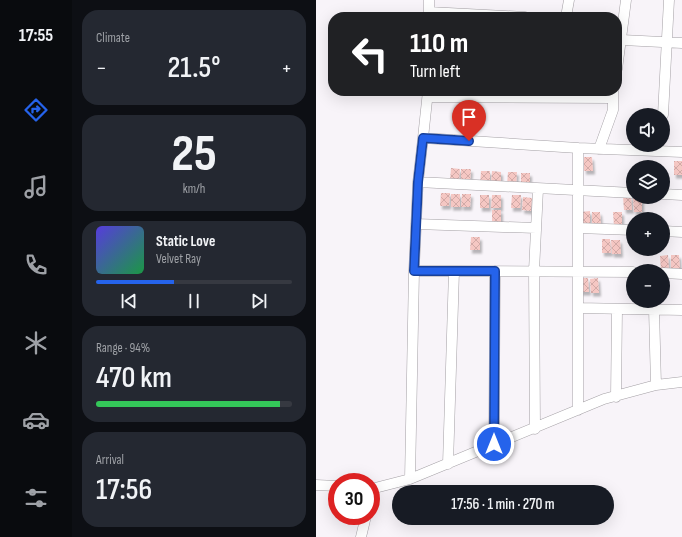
<!DOCTYPE html>
<meta charset="utf-8">
<style>
body{margin:0;font-family:"Sofia Sans Condensed",sans-serif;background:#242831;color:#f1f3f6;height:100vh;display:flex;flex-direction:column;font-size:15px;white-space:nowrap}
*{box-sizing:border-box;margin:0}
p{font-size:13px;color:#9ea1a6}
.icon{flex:none;width:22px;height:22px;fill:none;stroke:currentColor;stroke-width:2;stroke-linecap:round;stroke-linejoin:round}
.map{position:relative;flex:1;overflow:hidden}
.panel{display:flex;flex-direction:column;gap:10px;padding:10px;background:#0d0f14;width:244px}
.panel>*{flex:none}
.top-card{position:absolute;left:12px;top:12px;width:294px;height:84px;border-radius:16px;box-shadow:0 4px 16px #0002;background:#202124;color:#fff;overflow:hidden}
.fabs{position:absolute;left:310px;top:108px;display:grid;gap:8px}
.fabs a{display:grid;place-items:center;width:44px;height:44px;border-radius:50%;background:#171b24;box-shadow:0 4px 16px #0002;font-size:20px}
.speed{position:absolute;left:12px;top:473px;display:flex;gap:8px;font-size:20px;font-weight:700;text-align:center}
.speed>*{display:grid;place-content:center;width:52px;height:52px;border-radius:50%;background:#171b24;box-shadow:0 4px 16px #0002;line-height:1}
.speed .limit{border:6px solid #d22;background:#fff;color:#111}
.pin{position:absolute;display:grid;place-items:center;width:34px;height:34px;color:#fff;margin:-41px -17px;border-radius:50% 50% 50% 0;rotate:-45deg;box-shadow:0 0 4px #0007}
.pin .icon{rotate:45deg}
.me{position:absolute;width:44px;margin:-22px;rotate:0deg;stroke-linejoin:round;filter:drop-shadow(0 0 3px #0008)}
.turn{display:flex;align-items:center;gap:14px;height:84px;padding:0 16px;font-size:18px}
.turn .icon{width:52px;height:52px;stroke-width:2.5}
.turn b{display:block;font-size:28px;line-height:34px}
.big{font-size:30px;font-weight:600;line-height:1.1}
.panel .card{flex:1;display:flex;flex-direction:column;justify-content:center;gap:6px;min-width:0;padding:0 14px;border-radius:16px;background:#242831}
.panel .dial{align-items:center;gap:0}
.dial b{font-size:52px;line-height:1}
.song{display:flex;align-items:center;gap:12px}
.cover{width:48px;height:48px;border-radius:6px;background:linear-gradient(135deg,hsl(250 70% 55%),hsl(140 70% 35%))}
.played{height:4px;border-radius:2px;background:linear-gradient(90deg,#2563eb 40%,#363941 40%)}
.keys{display:flex;justify-content:space-around;direction:ltr}
.heat{display:flex;justify-content:space-between;align-items:center;font-size:22px;direction:ltr}
.charge{height:6px;border-radius:3px;background:linear-gradient(90deg,#34c759 94%,#363941 0)}
.trip{position:absolute;left:76px;top:485px;width:222px;height:40px;border-radius:20px;background:#171b24;box-shadow:0 4px 16px #0002;font-weight:600;line-height:40px;text-align:center}
main{display:flex;flex:1;min-height:0}
.tabs{display:flex;flex-direction:column;width:72px;justify-content:space-around;align-items:center;background:#090b0e;color:#9ea1a6}
.tabs .icon{width:28px;height:28px}
.tabs .active{color:#2563eb}
.tabs b{font-size:18px;color:#f1f3f6}
.map>svg:first-child{display:block}
.building{fill:url(#building-cross-hatch);filter:url(#shadow)}
.lines{fill:none;stroke-linecap:round;stroke-linejoin:round}
.street-casing{stroke:#a4a0a5;stroke-width:11}
.street{stroke:#fff;stroke-width:10}
.route-casing{stroke:#184099;stroke-width:10}
.route{stroke:#2563eb;stroke-width:7}
</style>
<main>
<nav class="tabs">
<b>17:55</b>
<svg class="icon active" aria-label="directions" viewBox="0 0 24 24"><path d="M12 3l9 9-9 9-9-9zM9 14v-3h6M13 9l2 2-2 2"/></svg>
<svg class="icon" aria-label="music" viewBox="0 0 24 24"><path d="M9 18V5l10-2v13"/><circle cx="6" cy="18" r="3"/><circle cx="16" cy="16" r="3"/></svg>
<svg class="icon" aria-label="phone" viewBox="0 0 24 24"><path d="M5 4h4l2 5-3 2q2 4 5 5l2-3 5 2v4C11 20 4 13 5 4z"/></svg>
<svg class="icon" aria-label="climate" viewBox="0 0 24 24"><path d="M12 3v18M4 7l16 10M4 17L20 7"/></svg>
<svg class="icon" aria-label="car" viewBox="0 0 24 24"><path d="M5 17H2v-5l4-1 3-4h7l3 4 3 1v5h-3M9 17h6M6 11h13"/><circle cx="7" cy="17" r="2"/><circle cx="17" cy="17" r="2"/></svg>
<svg class="icon" aria-label="filters" viewBox="0 0 24 24"><path d="M4 7h16M4 17h16"/><circle cx="9" cy="7" r="2"/><circle cx="15" cy="17" r="2"/></svg>
</nav>
<section class="panel">
<div class="card"><p>Climate</p>
<div class="heat"><a>−</a><b class="big">21.5°</b><a>+</a></div>
</div>
<div class="card dial"><b>25</b><p>km/h</p></div>
<div class="card">
<div class="song"><i class="cover"></i><div><b>Static Love</b><p>Velvet Ray</p></div></div>
<div class="played"></div>
<div class="keys"><svg class="icon" aria-label="previous" viewBox="0 0 24 24"><path d="M18 5L8 12l10 7zM5 5v14"/></svg><svg class="icon" aria-label="pause" viewBox="0 0 24 24"><path d="M8 5v14M16 5v14"/></svg><svg class="icon" aria-label="next" viewBox="0 0 24 24"><path d="M6 5l10 7-10 7zM19 5v14"/></svg></div>
</div>
<div class="card"><p>Range · 94%</p><b class="big">470 km</b><div class="charge"></div></div>
<div class="card"><p>Arrival</p><b class="big">17:56</b></div>
</section>
<div class="map">
<svg width="366" height="537" viewBox="0 0 366 537">
<defs>
<pattern id="building-cross-hatch" width="8" height="8" patternUnits="userSpaceOnUse"><rect width="8" height="8" fill="#f5c7c3"/><path d="M0 0l8 8M0 8l8-8" fill="none" stroke="#d2aaa7"/></pattern>
<filter id="shadow"><feDropShadow dx="2" dy="3.5" stdDeviation="1" flood-color="#0004"/></filter>
</defs>
<rect width="100%" height="100%" fill="#f8f4f9"/>
<path class="building" d="M268,157H276L277,171H268Z
M358,161H366V175H358Z
M135,168L144,169L143,182L134,181Z
M145,169H155L154,182H145Z
M165,171H174V184H164Z
M176,171L185,172V185L175,184Z
M192,172H201L200,185H191Z
M205,173H214V186H205Z
M125,193H134L133,206H124Z
M135,194H144V207H135Z
M146,194H155L154,207H145Z
M164,195H173V208H164Z
M176,195H185V208H175Z
M196,195H205L204,208H195Z
M307,196H315L316,210H308Z
M207,197L216,198L215,211L206,210Z
M317,198H326V212H318Z
M176,210H185V224L176,223Z
M274,211V225L266,226L265,212Z
M276,212H284L285,226L276,227Z
M297,212H306V226H298Z
M155,237H164V250H154Z
M286,239H294L295,253H286Z
M295,240H304L305,254H296Z
M352,255L353,270H345L344,256Z
M355,255H363L364,269H355Z
M264,278H272L273,292H264Z
M282,278L283,293H275L274,279Z"/>
<g class="lines">
<g class="street-casing">
<path id="street" d="M113,12L209,17
M113,17V0
M250,17L253,0
M306,40L366,43
M301,69L310,0
M112,97L296,98
M347,115L353,0
M107,138L112,91
M283,149L297,110V91
M102,182L317,193
M347,194L366,195
M100,224L220,228
M262,228L317,230
M347,231L366,232
M138,271H98L102,182L107,138L262,148
M347,273L366,274
M262,308L366,310
M338,309L340,385
M300,397L301,309
M262,410V148L366,152
M219,429L218,271L222,189
M178,444L179,271
M132,464L138,271L317,272
M94,479L98,271
M0,485L21,486
M55,489L94,479L288,399L340,385L366,382
M45,537L50,516"/>
</g>
<use href="#street" class="street"/>
</g>
<g class="lines">
<g class="route-casing">
<path id="route" d="M153,141L107,138L102,182L98,271H179L178,444"/>
</g>
<use href="#route" class="route"/>
</g>
</svg>
<div class="fabs">
<a><svg class="icon" aria-label="sound" viewBox="0 0 24 24"><path d="M4 9h4l5-4v14l-5-4H4zM17 9q2 3 0 6"/></svg></a>
<a><svg class="icon" aria-label="layers" viewBox="0 0 24 24"><path d="M12 4l9 5-9 5-9-5zM3 14l9 5 9-5"/></svg></a>
<a>+</a>
<a>−</a>
</div>
<div class="speed"><div class="limit">30</div></div>
<div class="pin" style="left:153px;top:141px;background:#d93025"><svg class="icon" aria-label="arrive" viewBox="0 0 24 24"><path d="M6 21V4h12l-3 4 3 4H6"/></svg></div>
<svg class="me" style="left:178px;top:444px" viewBox="-20 -20 40 40"><circle r="17" fill="#2563eb" stroke="#fff" stroke-width="3"/><path d="M0-11L8 9 0 5-8 9z" fill="#fff"/></svg>
<div class="trip">17:56 · 1 min · 270 m</div>
<div class="top-card">
<div class="turn"><svg class="icon" aria-label="left" viewBox="0 0 24 24"><path d="M17 20v-9H6M10 6l-5 5 5 5"/></svg><div><b>110 m</b>Turn left</div></div>
</div>
</div>
</main>
